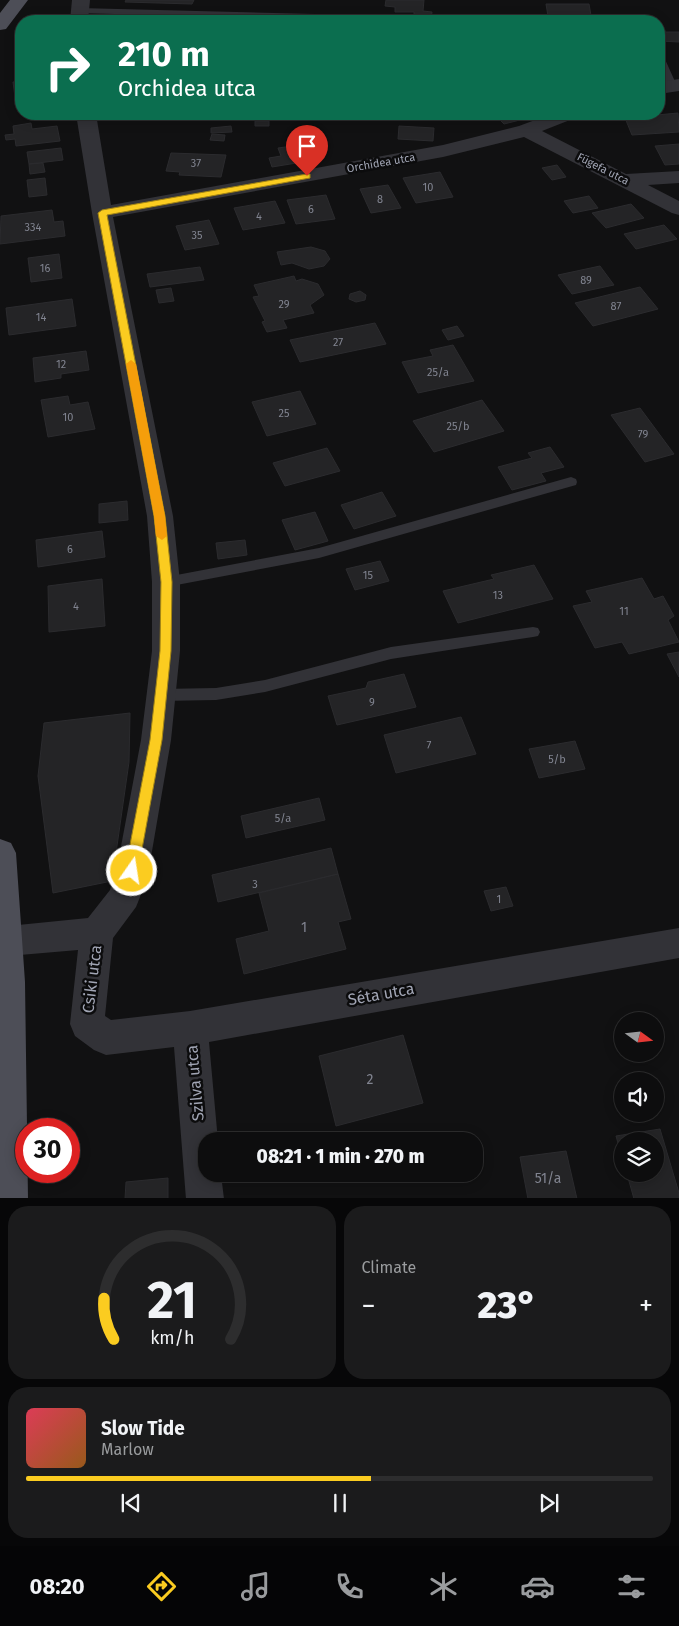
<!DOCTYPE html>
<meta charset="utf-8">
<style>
body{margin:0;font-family:"Fira Sans",sans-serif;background:#1b1b1c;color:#f1f3f6;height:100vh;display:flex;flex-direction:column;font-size:19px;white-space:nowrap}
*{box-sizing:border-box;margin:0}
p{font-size:16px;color:#9a9c9e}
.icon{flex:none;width:28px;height:28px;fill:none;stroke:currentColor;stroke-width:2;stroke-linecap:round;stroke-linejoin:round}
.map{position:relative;height:1198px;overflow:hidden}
.sheet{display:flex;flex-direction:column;gap:8px;padding:8px;background:#070708;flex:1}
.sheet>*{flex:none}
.top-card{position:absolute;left:15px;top:15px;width:650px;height:105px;border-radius:20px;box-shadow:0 2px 12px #0003,0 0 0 1px #2d2d2e;background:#0b6e4f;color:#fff;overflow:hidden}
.needle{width:32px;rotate:105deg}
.fabs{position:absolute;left:614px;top:1012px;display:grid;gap:10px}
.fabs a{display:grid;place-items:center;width:50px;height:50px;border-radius:50%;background:#0d0d0e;box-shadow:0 2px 12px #0003,0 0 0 1px #2d2d2e;font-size:25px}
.speed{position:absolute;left:15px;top:1118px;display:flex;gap:10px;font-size:25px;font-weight:700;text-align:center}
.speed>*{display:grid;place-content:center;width:65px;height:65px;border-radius:50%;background:#0d0d0e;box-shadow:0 2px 12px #0003,0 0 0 1px #2d2d2e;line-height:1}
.speed .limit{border:8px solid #d22;background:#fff;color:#111}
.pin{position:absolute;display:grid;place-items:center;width:42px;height:42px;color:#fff;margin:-51px -21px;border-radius:50% 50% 50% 0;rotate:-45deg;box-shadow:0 0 5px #0007}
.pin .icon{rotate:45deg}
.me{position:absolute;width:55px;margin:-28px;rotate:13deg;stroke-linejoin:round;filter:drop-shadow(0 0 4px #0008)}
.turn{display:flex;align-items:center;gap:18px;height:105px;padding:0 20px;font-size:22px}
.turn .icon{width:65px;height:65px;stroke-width:2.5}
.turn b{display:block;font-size:35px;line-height:42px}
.big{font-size:38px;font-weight:800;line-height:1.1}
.sheet .card{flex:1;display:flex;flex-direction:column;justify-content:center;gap:8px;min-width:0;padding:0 18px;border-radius:20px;background:#1b1b1c}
.sheet .dial{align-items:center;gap:0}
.dial svg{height:130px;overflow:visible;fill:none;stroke:#2d2d2e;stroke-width:7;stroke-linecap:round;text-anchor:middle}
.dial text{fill:#f1f3f6;stroke:none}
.song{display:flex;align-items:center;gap:15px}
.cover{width:60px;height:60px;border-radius:8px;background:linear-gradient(135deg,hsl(350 70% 55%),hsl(30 70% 35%))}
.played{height:5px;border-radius:2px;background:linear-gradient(90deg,#fbcc20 55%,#2d2d2e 55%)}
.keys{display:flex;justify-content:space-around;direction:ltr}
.heat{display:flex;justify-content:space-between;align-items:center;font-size:28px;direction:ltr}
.sheet .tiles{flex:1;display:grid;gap:8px;grid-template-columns:1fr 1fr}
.card:last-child{grid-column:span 2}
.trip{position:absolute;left:198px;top:1132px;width:285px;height:50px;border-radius:20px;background:#0d0d0e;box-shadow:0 2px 12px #0003,0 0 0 1px #2d2d2e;font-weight:800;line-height:50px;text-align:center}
.tabs{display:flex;height:80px;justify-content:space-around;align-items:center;background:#050506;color:#9a9c9e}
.tabs .icon{width:35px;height:35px}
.tabs .selected{color:#fbcc20}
.tabs b{font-size:22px;color:#f1f3f6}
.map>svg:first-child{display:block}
.building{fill:#242426;stroke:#2b2b2e}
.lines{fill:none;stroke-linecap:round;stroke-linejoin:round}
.service{fill:#323237;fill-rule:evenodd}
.minor{fill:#323237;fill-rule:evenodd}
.primary{fill:#4d4e57;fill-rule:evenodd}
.route{fill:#fbcc20;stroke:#a38515}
.slow{fill:#f59e0b}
.labels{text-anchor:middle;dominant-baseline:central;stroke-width:5;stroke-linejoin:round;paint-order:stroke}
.number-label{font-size:11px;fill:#818490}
.far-street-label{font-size:11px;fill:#a1a5b4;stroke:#0c0c0d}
.near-number-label{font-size:14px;fill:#818490}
.near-street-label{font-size:16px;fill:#a1a5b4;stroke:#0c0c0d}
</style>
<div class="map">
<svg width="679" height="1199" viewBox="0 0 679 1199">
<rect width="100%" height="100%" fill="#111112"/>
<path class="building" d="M126,0H194L192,4L125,2Z
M386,0H424L423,11L432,12L431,20L414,19V12H395V7L385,6Z
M546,4H589L592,21H565L564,16H548Z
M659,32H679V42L659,41Z
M21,81V96L15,97L13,82Z
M678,113L679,132L632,135L625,118Z
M514,114L520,120L504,124L497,117Z
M255,121H269V126H255Z
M31,123L32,129L57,126L60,141L16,146L15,139L6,140L5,135L14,134L13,126Z
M231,126L232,132L211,133V128Z
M399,126L434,128L433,141L398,139Z
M212,134L225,135L224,141L210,140Z
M307,144L315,160L272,167L269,158L281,156L278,148Z
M679,144V164L665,165L655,146Z
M61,148L63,160L29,164L27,152Z
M171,153L226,155L221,177L179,175L180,172L166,171Z
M43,163L45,172L30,174L29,164Z
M557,165L566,177L552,180L542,168Z
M440,172L453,197L416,203L403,178Z
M45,178L47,195L29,197L27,180Z
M388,185L401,208L371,213L360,189Z
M326,195L335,219L296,224L287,200Z
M589,196L598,208L573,213L564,201Z
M275,201L285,223L243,230L234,208Z
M631,204L644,218L606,228L592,213Z
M52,210L54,222L63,221L65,236L0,244L1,216Z
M209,220L219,244L185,250L176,226Z
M664,225L677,239L636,249L624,234Z
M311,247L325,251L330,259L324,266L309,269L292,263L281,265L277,252Z
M59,254L62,278L31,282L28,258Z
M600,266L614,285L572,294L558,275Z
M200,267L204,280L150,287L147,274Z
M294,276L296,281L302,279L318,284L324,295L310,305L314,313L283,320L287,328L267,332L262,322L265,321L253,297L259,296L254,285Z
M640,287L658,309L593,326L575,303Z
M171,288L174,301L159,303L156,290Z
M360,291L366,295L365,300L356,302L349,299L350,294Z
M72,299L76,326L9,335L6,308Z
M375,323L386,344L300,362L290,340Z
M457,326L464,336L448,340L442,330Z
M453,345L474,381L418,393L402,362L433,356L430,350Z
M86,351L89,370L61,374V378L35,382L33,358Z
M300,391L316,424L267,436L252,402Z
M68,396L70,405L88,402L95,429L48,437L41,400Z
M482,400L504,431L434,452L413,421Z
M640,408L674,454L645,462L611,415Z
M550,447L564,467L541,473L546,481L512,490L498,467L532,458L528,453Z
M327,448L340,471L285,486L273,463Z
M382,492L396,516L354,529L341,505Z
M127,501L128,520L99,523V504Z
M315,512L328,541L295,550L282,520Z
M102,531L105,557L38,567L36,540Z
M245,540L247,555L218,559L216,543Z
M380,561L389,581L355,590L346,569Z
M534,565L553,599L458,623L443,591L494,579L491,575Z
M642,578L654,599L663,596L674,616L668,620L679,642L629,654L622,642L595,648L573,606L592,602L586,591Z
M102,579L105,626L49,632L48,586Z
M679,652V677L667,654Z
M404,674L416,707L337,725L328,696L366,688L368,682Z
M130,713L129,762L112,881L53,893L38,776L44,723Z
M461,717L476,754L396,773L384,735Z
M575,741L585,769L539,778L529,749Z
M319,798L325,820L246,838L241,816Z
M331,848L338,874L218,902L212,875Z
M338,874L351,919L338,922L346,949L244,974L236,939L269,931L259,893Z
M506,887L513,906L491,911L484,891Z
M403,1035L423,1103L336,1126L319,1056Z
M660,1129L679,1193V1199H634L627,1174H655V1141H622V1157L616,1136Z
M566,1151L577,1199H528L520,1157Z
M168,1178V1199H125L126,1182Z"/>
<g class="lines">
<path class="service" d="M79,8L397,16L401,19L399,21H381L76,13V9Z
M659,54L664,57L677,86L675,88H669L667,86L659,67Z
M571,477L576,479L577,482L576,485L319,558L166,587L161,586L159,582L161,578L166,577L319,548Z
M533,627L538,628L540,632L538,636L533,637L391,659L265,692L216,700L161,701L156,699L154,695L156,691L161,689L216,688L265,680L391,647Z"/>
<path class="minor" d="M72,0H90L88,21H70Z
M679,79V91L659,94V82Z
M76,114H96L111,205L443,145L519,126L551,114H578L575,118L542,131L626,174L679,171V183L648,185L679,201V215L672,213L524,137L443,157L113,217L173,516L180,582V651L171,740L151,857L140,897L136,907L113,938L105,1016L111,1020L190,1011L679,928V958L209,1042L218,1141H206V1174H221L224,1199H186L174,1047L106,1055L94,1050L75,1036L70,1024L78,950L8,956L0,953V929L8,926L88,918L110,890L119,857L141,740L152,651V582L147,516L92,213Z"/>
<path class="primary" d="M10,0H28L6,29L0,30V13Z
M0,839L11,843L16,853L25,982L28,1199H0Z"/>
</g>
<path class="route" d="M307,174H310V178L107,215L165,516L172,582L171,651L162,740L138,871L136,875L132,877L127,875L125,871L150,740L160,651L161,582L154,516L98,213L102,210Z"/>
<path class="slow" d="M131,360L136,364L165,516L167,536L162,540L156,536L154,516L126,364Z"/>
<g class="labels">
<g class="number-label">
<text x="196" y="163">37</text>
<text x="428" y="187">10</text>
<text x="380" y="199">8</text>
<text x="311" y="209">6</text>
<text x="259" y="216">4</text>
<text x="33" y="227">334</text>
<text x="197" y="235">35</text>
<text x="45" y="268">16</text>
<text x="586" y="280">89</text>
<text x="284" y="304">29</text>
<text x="616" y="306">87</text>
<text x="41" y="317">14</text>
<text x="338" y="342">27</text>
<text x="61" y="364">12</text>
<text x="438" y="372">25/a</text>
<text x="284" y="413">25</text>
<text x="68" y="417">10</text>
<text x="458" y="426">25/b</text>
<text x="643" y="434">79</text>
<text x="70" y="549">6</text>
<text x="368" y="575">15</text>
<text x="498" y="595">13</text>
<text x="76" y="606">4</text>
<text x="624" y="611">11</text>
<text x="372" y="702">9</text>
<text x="429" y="745">7</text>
<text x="557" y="759">5/b</text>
<text x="283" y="818">5/a</text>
<text x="255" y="884">3</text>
<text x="499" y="899">1</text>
</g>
<g class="far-street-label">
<text transform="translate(381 163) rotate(-10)">Orchidea utca</text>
<text transform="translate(603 169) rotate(27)">Fügefa utca</text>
</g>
<g class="near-number-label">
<text x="304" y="927">1</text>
<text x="370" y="1079">2</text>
<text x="548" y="1178">51/a</text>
</g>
<g class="near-street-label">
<text transform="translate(92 979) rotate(-83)">Csiki utca</text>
<text transform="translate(381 994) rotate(-10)">Séta utca</text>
<text transform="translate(195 1083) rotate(-95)">Szilva utca</text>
</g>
</g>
</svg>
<div class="fabs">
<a><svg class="needle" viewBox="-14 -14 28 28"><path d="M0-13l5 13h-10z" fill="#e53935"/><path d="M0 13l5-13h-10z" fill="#9a9c9e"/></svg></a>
<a><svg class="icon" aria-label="sound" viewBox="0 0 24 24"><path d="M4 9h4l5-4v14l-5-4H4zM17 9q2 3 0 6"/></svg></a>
<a><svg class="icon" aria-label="layers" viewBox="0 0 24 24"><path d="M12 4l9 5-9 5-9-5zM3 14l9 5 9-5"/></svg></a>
</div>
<div class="speed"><div class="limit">30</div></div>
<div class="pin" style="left:307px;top:176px;background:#d93025"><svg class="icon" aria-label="arrive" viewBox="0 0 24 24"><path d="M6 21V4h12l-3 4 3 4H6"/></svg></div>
<svg class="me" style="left:132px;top:871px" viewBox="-20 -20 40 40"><circle r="17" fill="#fbcc20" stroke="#fff" stroke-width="3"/><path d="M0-11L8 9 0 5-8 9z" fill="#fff"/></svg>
<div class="trip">08:21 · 1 min · 270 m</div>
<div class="top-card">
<div class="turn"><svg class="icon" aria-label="right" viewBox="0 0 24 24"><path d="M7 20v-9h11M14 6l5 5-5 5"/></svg><div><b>210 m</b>Orchidea utca</div></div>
</div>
</div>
<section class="sheet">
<div class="tiles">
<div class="card dial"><svg viewBox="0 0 100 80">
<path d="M14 69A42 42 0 1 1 86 69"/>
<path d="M14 69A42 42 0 0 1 8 44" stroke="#fbcc20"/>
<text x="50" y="56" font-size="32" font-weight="700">21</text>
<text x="50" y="72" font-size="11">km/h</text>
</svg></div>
<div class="card"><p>Climate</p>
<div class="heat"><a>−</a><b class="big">23°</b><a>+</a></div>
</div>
<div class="card">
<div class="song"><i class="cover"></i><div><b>Slow Tide</b><p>Marlow</p></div></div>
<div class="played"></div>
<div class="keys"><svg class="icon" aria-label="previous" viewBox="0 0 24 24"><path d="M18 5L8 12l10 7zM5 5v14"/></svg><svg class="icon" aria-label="pause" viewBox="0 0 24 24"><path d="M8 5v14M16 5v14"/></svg><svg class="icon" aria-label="next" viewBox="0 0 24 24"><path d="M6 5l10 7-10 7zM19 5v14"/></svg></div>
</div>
</div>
</section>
<nav class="tabs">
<b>08:20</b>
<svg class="icon selected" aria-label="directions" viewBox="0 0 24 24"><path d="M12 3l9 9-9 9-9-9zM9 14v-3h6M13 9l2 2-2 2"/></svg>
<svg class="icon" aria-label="music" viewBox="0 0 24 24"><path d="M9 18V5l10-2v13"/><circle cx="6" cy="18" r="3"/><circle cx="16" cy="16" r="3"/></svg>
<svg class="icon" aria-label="phone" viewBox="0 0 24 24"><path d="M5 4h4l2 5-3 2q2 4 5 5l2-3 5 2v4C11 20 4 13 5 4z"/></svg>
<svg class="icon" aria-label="climate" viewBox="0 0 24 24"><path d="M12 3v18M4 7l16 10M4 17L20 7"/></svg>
<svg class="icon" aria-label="car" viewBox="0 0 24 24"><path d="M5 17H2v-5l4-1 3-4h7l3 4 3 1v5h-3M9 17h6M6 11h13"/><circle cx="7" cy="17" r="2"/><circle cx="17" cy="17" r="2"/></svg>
<svg class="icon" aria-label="filters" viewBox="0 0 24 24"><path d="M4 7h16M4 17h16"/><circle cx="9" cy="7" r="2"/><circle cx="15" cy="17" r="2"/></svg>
</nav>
